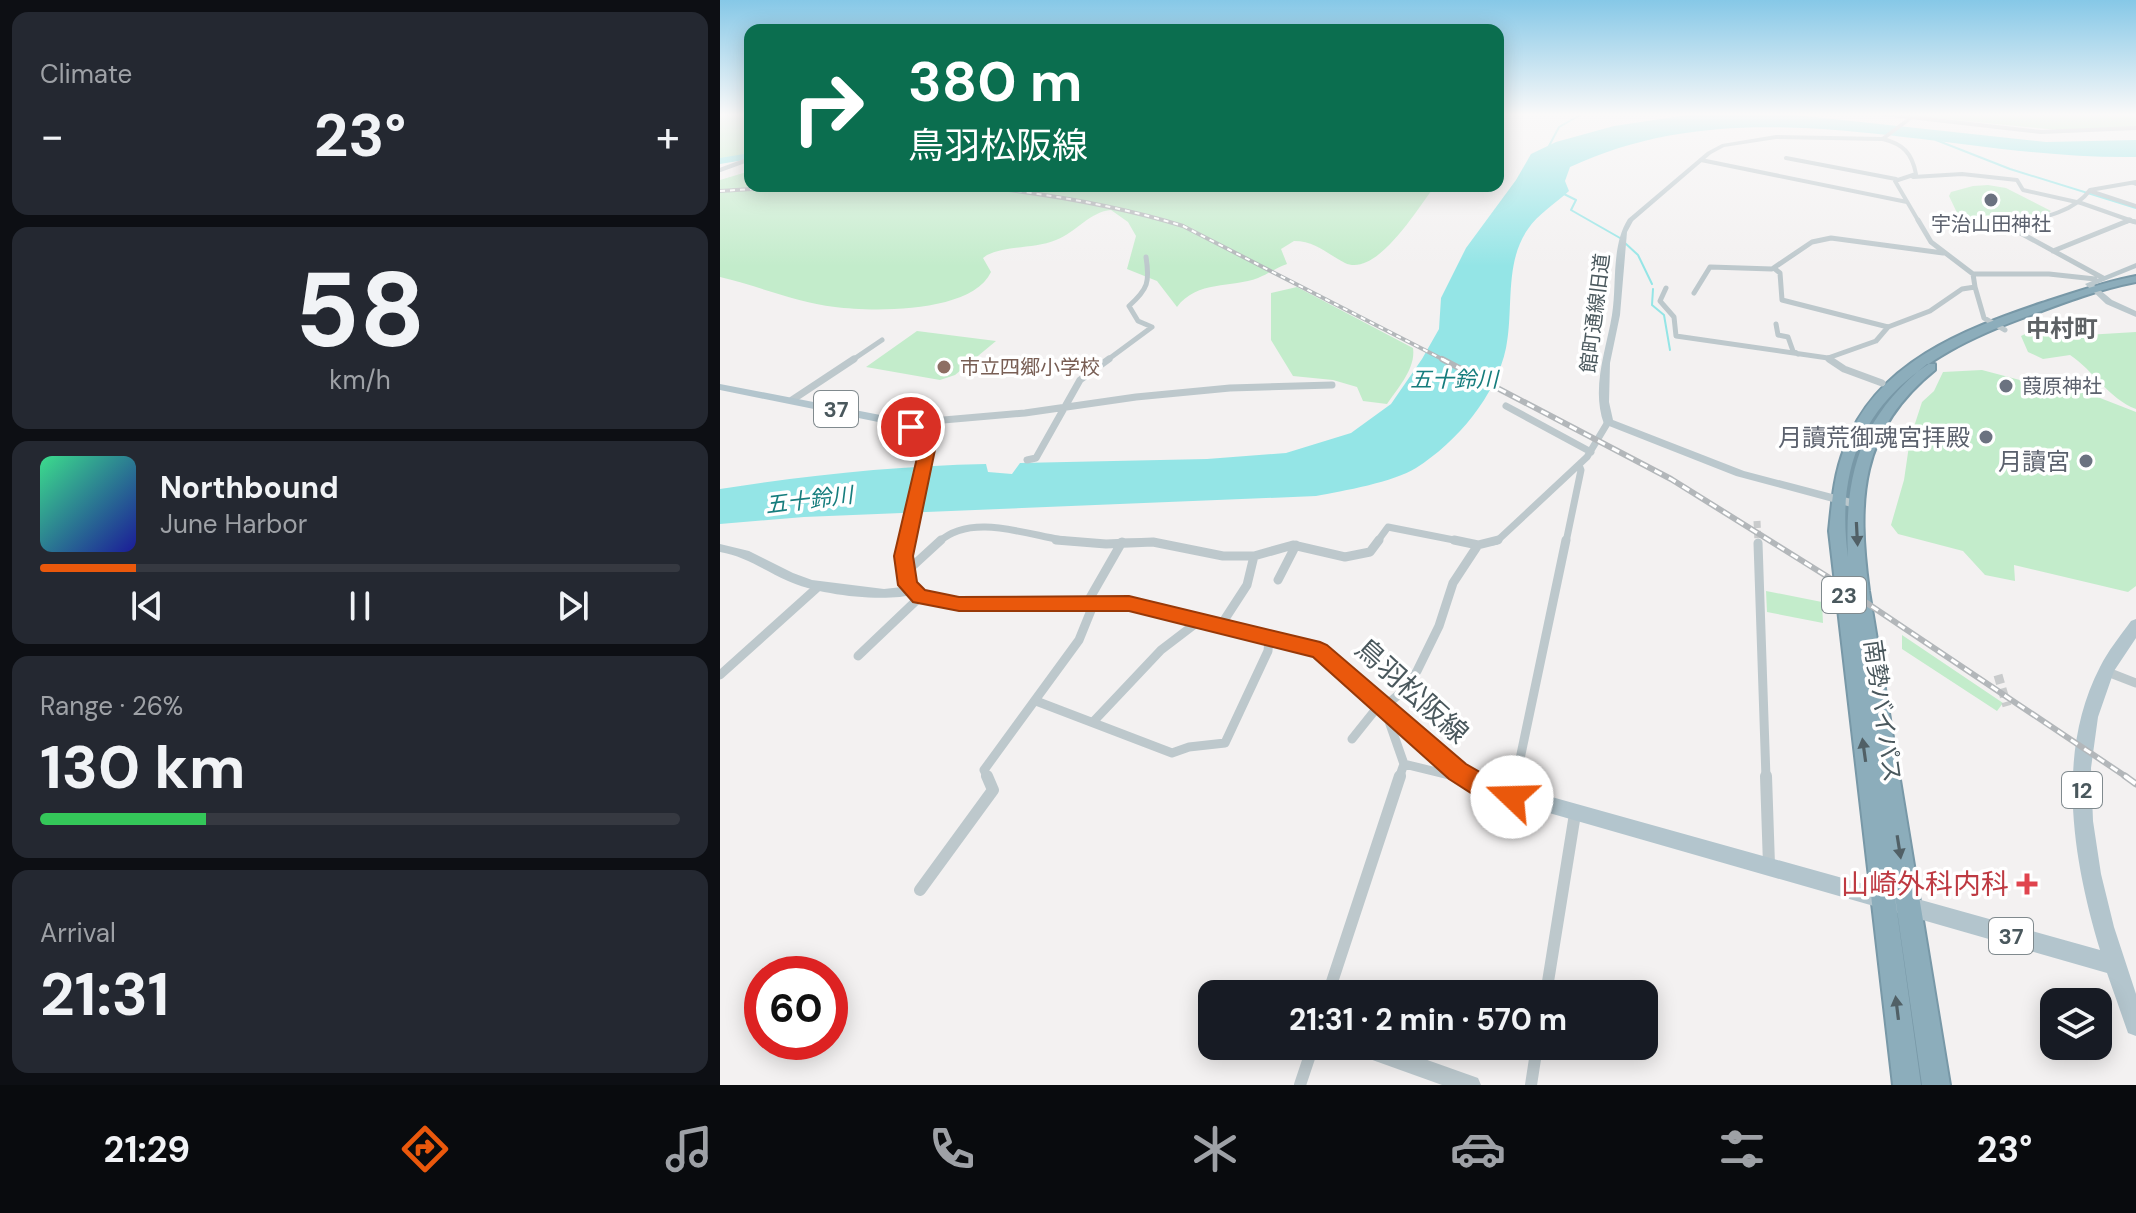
<!DOCTYPE html>
<meta charset="utf-8">
<style>
body{margin:0;font-family:"DM Sans","Noto Sans JP",sans-serif;background:#242831;color:#f1f3f6;height:100vh;display:flex;flex-direction:column;font-size:30px;white-space:nowrap}
*{box-sizing:border-box;margin:0}
p{font-size:26px;color:#9ea1a6}
.icon{flex:none;width:44px;height:44px;fill:none;stroke:currentColor;stroke-width:2;stroke-linecap:round;stroke-linejoin:round}
.map{position:relative;flex:1;overflow:hidden}
.side{display:flex;flex-direction:column;gap:12px;padding:12px;background:#0d0f14;width:720px}
.side>*{flex:none}
.top-card{position:absolute;left:24px;top:24px;width:760px;height:168px;border-radius:16px;box-shadow:0 4px 20px #0003;background:#0b6e4f;color:#fff;overflow:hidden}
.buttons{position:absolute;left:1320px;top:988px;display:grid;gap:16px}
.buttons a{display:grid;place-items:center;width:72px;height:72px;border-radius:16px;background:#171b24;box-shadow:0 4px 20px #0003;font-size:40px}
.speed{position:absolute;left:24px;top:956px;display:flex;gap:16px;font-size:40px;font-weight:700;text-align:center}
.speed>*{display:grid;place-content:center;width:104px;height:104px;border-radius:50%;background:#171b24;box-shadow:0 4px 20px #0003;line-height:1}
.speed .limit{border:12px solid #d22;background:#fff;color:#111}
.pin{position:absolute;display:grid;place-items:center;width:68px;height:68px;color:#fff;margin:-34px;border:4px solid #fff;border-radius:50%;box-shadow:0 2px 8px #0007}
.me{position:absolute;width:88px;margin:-44px;rotate:291deg;stroke-linejoin:round;filter:drop-shadow(0 0 6px #0008)}
.turn{display:flex;align-items:center;gap:28px;height:168px;padding:0 32px;font-size:36px}
.turn .icon{width:104px;height:104px;stroke-width:2.5}
.turn b{display:block;font-size:56px;line-height:68px}
.big{font-size:60px;font-weight:700;line-height:1.1}
.side .card{flex:1;display:flex;flex-direction:column;justify-content:center;gap:12px;min-width:0;padding:0 28px;border-radius:16px;background:#242831}
.side .dial{align-items:center;gap:0}
.dial b{font-size:104px;line-height:1}
.song{display:flex;align-items:center;gap:24px}
.cover{width:96px;height:96px;border-radius:12px;background:linear-gradient(135deg,hsl(150 70% 55%),hsl(240 70% 35%))}
.played{height:8px;border-radius:4px;background:linear-gradient(90deg,#ea580c 15%,#363941 15%)}
.keys{display:flex;justify-content:space-around;direction:ltr}
.heat{display:flex;justify-content:space-between;align-items:center;font-size:44px;direction:ltr}
.charge{height:12px;border-radius:6px;background:linear-gradient(90deg,#34c759 26%,#363941 0)}
.trip{position:absolute;left:478px;top:980px;width:460px;height:80px;border-radius:16px;background:#171b24;box-shadow:0 4px 20px #0003;font-weight:700;line-height:80px;text-align:center}
.tab-bar{display:flex;height:128px;justify-content:space-around;align-items:center;background:#090b0e;color:#9ea1a6}
.tab-bar .icon{width:56px;height:56px}
.tab-bar .active{color:#ea580c}
.tab-bar b{font-size:36px;color:#f1f3f6}
main{display:flex;flex:1;min-height:0}
.map>svg:first-child{display:block}
.green{fill:#c3eccb}
.water{fill:#94e5e6}
.lines{fill:none;stroke-linecap:round;stroke-linejoin:round}
.stream{stroke:#94e5e6;stroke-width:2}
.river{fill:#94e5e6;fill-rule:evenodd}
.street-tunnel-far1{stroke:#c9cbcc;stroke-width:7;stroke-dasharray:7 3;stroke-linecap:butt}
.street-tunnel{stroke:#c9cbcc;stroke-width:9;stroke-dasharray:9 5;stroke-linecap:butt}
.highway-casing{stroke:#7898a7;stroke-width:4}
.street-far4{stroke:#bdc8cc;stroke-width:4}
.street-far3{stroke:#bdc8cc;stroke-width:5}
.street-far2{stroke:#bdc8cc;stroke-width:7}
.street-far1{stroke:#bdc8cc;stroke-width:9}
.street{stroke:#bdc8cc;stroke-width:12}
.secondary{fill:#bbc8cd;fill-rule:evenodd}
.primary{fill:#b3c5cd;fill-rule:evenodd}
.highway{fill:#8cadbb;fill-rule:evenodd}
.rail-far2-casing{stroke:#b3b7ba;stroke-width:4}
.rail-far1-casing{stroke:#b3b7ba;stroke-width:6}
.rail-casing{stroke:#b3b7ba;stroke-width:7}
.rail-far2{stroke:#fff;stroke-width:2;stroke-dasharray:5;stroke-linecap:butt}
.rail-far1{stroke:#fff;stroke-width:3;stroke-dasharray:8;stroke-linecap:butt}
.rail{stroke:#fff;stroke-width:4;stroke-dasharray:13;stroke-linecap:butt}
.oneway{fill:#516066}
.route{fill:#ea580c;stroke:#983908;stroke-width:2}
.worship-dot{fill:#6b7280;stroke:#fff;stroke-width:3}
.education-dot{fill:#8d6e63;stroke:#fff;stroke-width:3}
.health-dot{fill:#e0444e;stroke:#fff;stroke-width:3}
.labels{text-anchor:middle;dominant-baseline:central;stroke-width:7;stroke-linejoin:round;paint-order:stroke}
.far-worship-label{font-size:20px;fill:#5b616d;stroke:#fff}
.far-street-label{font-size:20px;fill:#4a585d;stroke:#fff}
.far-education-label{font-size:20px;fill:#785e54;stroke:#fff;text-anchor:start}
.far-water-label{font-size:22px;font-style:italic;fill:#167d7d;stroke:#fff}
.shield{fill:#fff;stroke:#808a8e;stroke-width:2}
.shield-label{font-size:22px;font-weight:bold;fill:#4a585d}
.far-quarter-label{font-size:24px;font-weight:bold;fill:#5e6265;stroke:#fff}
.worship-label{font-size:24px;fill:#5b616d;stroke:#fff;text-anchor:end}
.street-label{font-size:24px;fill:#4a585d;stroke:#fff}
.near-street-label{font-size:28px;fill:#4a585d;stroke:#fff}
.near-health-label{font-size:28px;fill:#be3a42;stroke:#fff;text-anchor:end}
</style>
<main>
<section class="side">
<div class="card"><p>Climate</p>
<div class="heat"><a>−</a><b class="big">23°</b><a>+</a></div>
</div>
<div class="card dial"><b>58</b><p>km/h</p></div>
<div class="card">
<div class="song"><i class="cover"></i><div><b>Northbound</b><p>June Harbor</p></div></div>
<div class="played"></div>
<div class="keys"><svg class="icon" aria-label="previous" viewBox="0 0 24 24"><path d="M18 5L8 12l10 7zM5 5v14"/></svg><svg class="icon" aria-label="pause" viewBox="0 0 24 24"><path d="M8 5v14M16 5v14"/></svg><svg class="icon" aria-label="next" viewBox="0 0 24 24"><path d="M6 5l10 7-10 7zM19 5v14"/></svg></div>
</div>
<div class="card"><p>Range · 26%</p><b class="big">130 km</b><div class="charge"></div></div>
<div class="card"><p>Arrival</p><b class="big">21:31</b></div>
</section>
<div class="map">
<svg width="1416" height="1085" viewBox="0 0 1416 1085">
<rect width="100%" height="100%" fill="#f3f1f1"/>
<path class="green" d="M0,114H30V157L0,161Z
M1175,114H1416V127L1337,130Z
M30,171V186H715C699,206 657,278 625,263C607,254 596,241 574,241L561,249L567,264C556,268 548,274 538,278C512,288 477,280 457,307L437,281L407,269L416,236L408,222L391,210C371,211 355,233 336,240C314,249 289,245 267,255L263,258L271,272C252,313 154,312 115,307C76,302 38,286 0,277V180Z
M1268,185L1286,188L1331,211C1307,230 1266,221 1239,217L1229,196L1231,192L1253,186Z
M577,287L693,348C696,368 678,388 667,404L643,401L637,387L613,380L573,376L551,340V293Z
M197,331L276,341L235,375L220,380L146,367Z
M1311,331L1366,335L1416,332V409C1389,399 1373,370 1350,355L1323,359L1308,352L1301,336Z
M1262,370L1322,386L1357,389L1416,412V586L1408,592L1294,565L1295,581L1265,575L1243,551L1178,534L1171,525L1184,480L1190,439L1202,402L1214,391L1223,372Z
M1046,591L1102,602L1103,623L1047,612Z
M1182,635L1283,703L1277,711L1182,649Z"/>
<path class="water" d="M974,114H1067L1326,142L1416,140V157C1226,160 1032,82 850,167L845,181L849,191C836,203 817,215 808,229C784,263 794,309 786,348C776,396 737,442 696,468C674,482 623,491 596,496L84,517L0,524V489C88,475 176,466 266,464L268,472L292,474L300,463L487,459L566,453L631,433L671,404L702,359L719,329L721,298L746,248L796,180L811,154L836,142L894,126Z"/>
<g class="lines">
<path class="stream" d="M1216,140L1290,169L1416,208
M829,146L839,127L862,114
M842,193L856,200L851,210L900,238
M905,243L918,255L932,284
M933,289L932,305L944,315L950,350"/>
<path class="river" d="M30,153V159L0,164V158Z"/>
<path class="street-tunnel-far1" d="M1037,521L1038,542"/>
<path class="street-tunnel" d="M1278,675L1287,706"/>
<g class="highway-casing">
<path id="highway" d="M1416,276V282C1380,289 1345,302 1311,315C1191,358 1109,417 1128,557C1124,475 1140,417 1207,364H1215V370C1139,431 1137,500 1149,591L1230,1085H1202L1170,861L1201,1085H1173L1109,531C1112,502 1114,474 1125,447C1155,363 1245,329 1322,303C1353,293 1384,282 1416,276Z"/>
</g>
<path class="street-far4" d="M1163,114L1321,132L1416,128
M1163,139C1183,144 1192,153 1196,174L1175,181L1199,222
M1066,158L1176,179
M981,160L1187,202
M0,170L30,159
M1193,177L1242,174L1297,180L1303,190L1361,203L1415,222
M1370,191L1416,206
M1239,217L1259,222
M1299,222C1324,218 1355,211 1370,190L1416,182
M1406,222L1410,220"/>
<path class="street-far3" d="M1198,220L1211,242L1253,274H1329L1375,279
M1247,220L1284,224
M1312,220L1284,224L1383,278
M1409,220L1416,222
M1333,251L1410,220
M1055,269L1060,273L1062,300L1168,327L1210,311L1242,289L1255,287L1253,274
M1255,287L1264,318L1285,330
M946,288L940,301L954,317L956,336L1108,358L1156,341L1168,327
M974,293L990,267L1052,269L1092,242L1111,238L1223,253
M1056,324L1058,335L1068,337L1073,351L1078,354
M1108,358L1112,361
M131,361L162,340
M386,361L432,327L418,321L409,306C428,289 430,282 426,257"/>
<path class="street-far2" d="M1109,359L1124,369L1162,383
M72,400L134,359
M786,406L871,452
M191,427L212,421L305,413L416,397L510,388L612,385
M307,460L316,458L360,380L389,359
M219,542C254,510 316,539 357,542
M400,542H434
M657,542L668,527L744,542
M772,542L777,541L867,457L888,422
M846,542L861,470L859,465"/>
<path class="street-far1" d="M336,540L386,544L433,542L503,556H534L573,545L625,557L650,552L659,540
M734,540L758,545L778,540
M1038,543L1046,778
M185,573L221,540
M558,580L576,545
M367,603L402,542
M501,625L527,585L534,556
M138,656L200,597
M1385,671L1416,683
M0,675L99,586
M316,701L452,753L469,747L505,743L548,651L549,639
M373,722L441,650L479,621
M632,739L660,704
M684,764L737,777
M268,778L264,770L359,640L374,603
M679,778L684,764L664,707L683,691L697,671L719,626L733,583L758,545
M796,778L846,540"/>
<path class="street" d="M1046,776L1049,865
M792,796L796,776
M200,890L273,790L267,776
M608,994L680,776
M826,994L855,814
M580,1085L593,1046
M811,1085L817,1046"/>
<path class="secondary" d="M1193,114H1199L1163,141L1056,139L1004,147L991,154L913,221L907,232L900,315L890,363L889,402L893,420L1024,471L1139,501L1141,504L1139,507L1135,508L1016,476L884,424C871,388 886,351 892,315C897,284 891,246 908,219L987,152L1002,144L1056,135L1162,137Z
M1411,182H1416V186L1411,184Z
M1416,263V268L1374,285L1392,300L1416,311V317L1386,304L1365,284Z
M0,544L29,551L73,573L92,580L164,589L191,586L196,588L197,591L196,594C164,603 98,595 68,581C45,571 25,556 0,552Z
M630,1046H668L758,1078L761,1085H722L633,1053Z"/>
<path class="primary" d="M0,384L181,419L205,428L214,445L190,556L194,583L204,592L239,598L409,597L600,645L606,646L744,765L764,778L1380,950C1353,860 1335,754 1380,667C1388,651 1400,636 1411,621L1416,619V638L1394,671L1378,717L1371,768L1373,821L1381,874L1394,927L1416,994V1036L1408,1033L1387,973L753,791L732,777L595,656L409,609L239,610L195,601L180,585L176,556L202,445L196,433L178,426L0,390Z"/>
<use href="#highway" class="highway"/>
<g class="rail-far2-casing">
<path id="rail-far2" d="M257,186C328,194 395,205 463,226L726,361
M0,191L83,186"/>
</g>
<g class="rail-far1-casing">
<path id="rail-far1" d="M722,359L951,479L1108,577L1408,778"/>
</g>
<g class="rail-casing">
<path id="rail" d="M1405,776L1416,784"/>
</g>
<use href="#rail-far2" class="rail-far2"/>
<use href="#rail-far1" class="rail-far1"/>
<use href="#rail" class="rail"/>
</g>
<defs><path id="oneway-solid" d="M-6-.8H1V-3.2L6.5 0L1 3.2V.8H-6Z" transform="scale(2)"/></defs>
<g class="oneway">
<use href="#oneway-solid" transform="translate(1137 534) rotate(87)"/>
<use href="#oneway-solid" transform="translate(1144 750) rotate(-98)"/>
<use href="#oneway-solid" transform="translate(1179 847) rotate(81)"/>
<use href="#oneway-solid" transform="translate(1177 1008) rotate(-97)"/>
</g>
<linearGradient id="sky" x2="0" y2="1"><stop stop-color="#86c8e7"/><stop offset="0.43" stop-color="#faf9f9"/><stop offset="1" stop-color="#faf9f9" stop-opacity="0"/></linearGradient>
<rect width="1416" height="266" fill="url(#sky)"/>
<path class="route" d="M191,422L206,428L216,445L193,556L197,582L205,590L239,597L409,596L600,642L607,645L746,764L767,776L801,789L804,797L801,805L792,808L751,793L729,779L593,657L409,611H239L193,602L178,585L174,556L200,445L194,434L183,427Z"/>
<g class="worship-dot">
<circle cx="1271" cy="200" r="8"/>
<circle cx="1286" cy="386" r="8"/>
<circle cx="1266" cy="437" r="8"/>
<circle cx="1366" cy="461" r="8"/>
</g>
<circle class="education-dot" cx="224" cy="367" r="8"/>
<path class="health-dot" d="M1303 872h8v8h8v8h-8v8h-8v-8h-8v-8h8z"/>
<g class="labels">
<g class="far-worship-label">
<text x="1271" y="224">宇治山田神社</text>
<text x="1302" y="386" text-anchor="start">葭原神社</text>
</g>
<g class="far-street-label">
<text transform="translate(875 313) rotate(-83)">館町通線旧道</text>
</g>
<g class="far-education-label">
<text x="240" y="367">市立四郷小学校</text>
</g>
<g class="far-water-label">
<text x="734" y="379">五十鈴川</text>
<text transform="translate(89 500) rotate(-7)">五十鈴川</text>
</g>
<g class="shield">
<rect x="94" y="391" width="44" height="36" rx="6"/>
<rect x="1102" y="577" width="44" height="36" rx="6"/>
<rect x="1342" y="772" width="40" height="36" rx="6"/>
<rect x="1269" y="918" width="44" height="36" rx="6"/>
</g>
<g class="shield-label">
<text x="116" y="409">37</text>
<text x="1124" y="595">23</text>
<text x="1362" y="790">12</text>
<text x="1291" y="936">37</text>
</g>
<g class="far-quarter-label">
<text x="1342" y="328">中村町</text>
</g>
<g class="worship-label">
<text x="1250" y="437">月讀荒御魂宮拝殿</text>
<text x="1350" y="461">月讀宮</text>
</g>
<g class="street-label">
<text transform="translate(1163 711) rotate(82)">南勢バイパス</text>
</g>
<g class="near-street-label">
<text transform="translate(692 691) rotate(42)">鳥羽松阪線</text>
</g>
<g class="near-health-label">
<text x="1289" y="884">山崎外科内科</text>
</g>
</g>
</svg>
<div class="buttons">
<a><svg class="icon" aria-label="layers" viewBox="0 0 24 24"><path d="M12 4l9 5-9 5-9-5zM3 14l9 5 9-5"/></svg></a>
</div>
<div class="speed"><div class="limit">60</div></div>
<div class="pin" style="left:191px;top:427px;background:#d93025"><svg class="icon" aria-label="arrive" viewBox="0 0 24 24"><path d="M6 21V4h12l-3 4 3 4H6"/></svg></div>
<svg class="me" style="left:792px;top:797px" viewBox="-20 -20 40 40"><circle r="19" fill="#fff"/><path d="M0-13L10 11 0 6-10 11z" fill="#ea580c"/></svg>
<div class="trip">21:31 · 2 min · 570 m</div>
<div class="top-card">
<div class="turn"><svg class="icon" aria-label="right" viewBox="0 0 24 24"><path d="M7 20v-9h11M14 6l5 5-5 5"/></svg><div><b>380 m</b>鳥羽松阪線</div></div>
</div>
</div>
</main>
<nav class="tab-bar">
<b>21:29</b>
<svg class="icon active" aria-label="directions" viewBox="0 0 24 24"><path d="M12 3l9 9-9 9-9-9zM9 14v-3h6M13 9l2 2-2 2"/></svg>
<svg class="icon" aria-label="music" viewBox="0 0 24 24"><path d="M9 18V5l10-2v13"/><circle cx="6" cy="18" r="3"/><circle cx="16" cy="16" r="3"/></svg>
<svg class="icon" aria-label="phone" viewBox="0 0 24 24"><path d="M5 4h4l2 5-3 2q2 4 5 5l2-3 5 2v4C11 20 4 13 5 4z"/></svg>
<svg class="icon" aria-label="climate" viewBox="0 0 24 24"><path d="M12 3v18M4 7l16 10M4 17L20 7"/></svg>
<svg class="icon" aria-label="car" viewBox="0 0 24 24"><path d="M5 17H2v-5l4-1 3-4h7l3 4 3 1v5h-3M9 17h6M6 11h13"/><circle cx="7" cy="17" r="2"/><circle cx="17" cy="17" r="2"/></svg>
<svg class="icon" aria-label="filters" viewBox="0 0 24 24"><path d="M4 7h16M4 17h16"/><circle cx="9" cy="7" r="2"/><circle cx="15" cy="17" r="2"/></svg>
<b>23°</b>
</nav>
